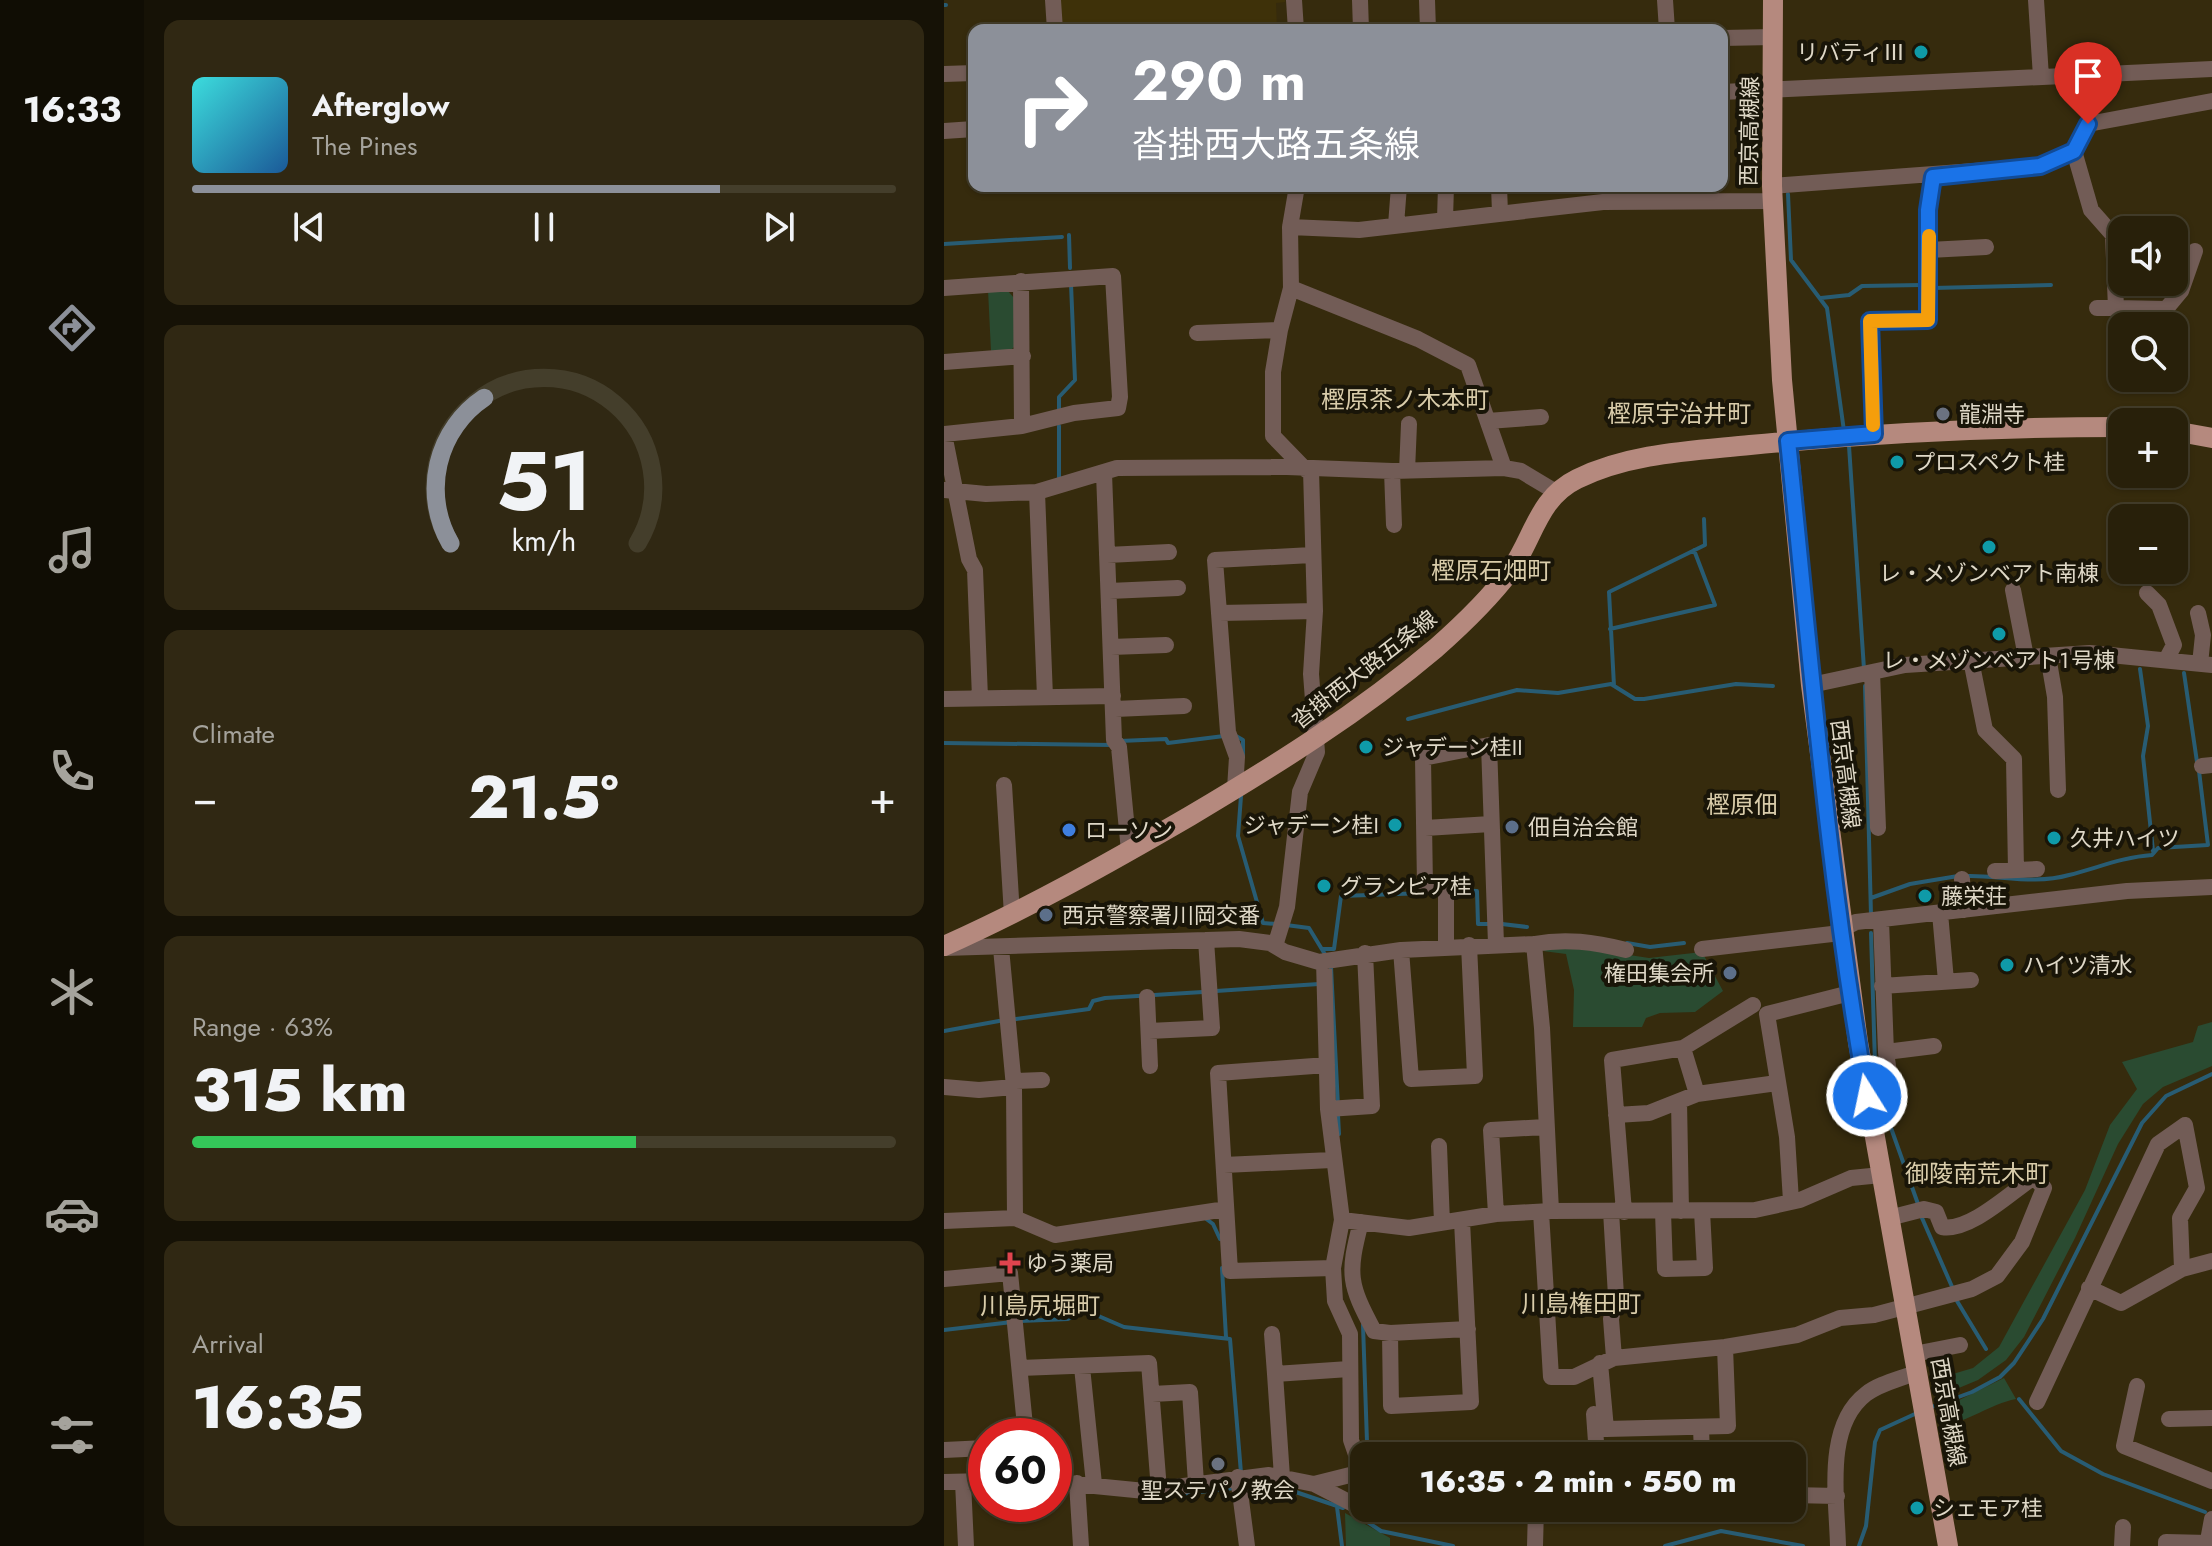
<!DOCTYPE html>
<meta charset="utf-8">
<style>
body{margin:0;font-family:Jost,"Noto Sans JP",sans-serif;background:#302813;color:#f1f3f6;height:100vh;display:flex;flex-direction:column;font-size:30px;white-space:nowrap}
*{box-sizing:border-box;margin:0}
p{font-size:26px;color:#a5a39c}
.icon{flex:none;width:44px;height:44px;fill:none;stroke:currentColor;stroke-width:2;stroke-linecap:round;stroke-linejoin:round}
.map{position:relative;flex:1;overflow:hidden}
.sheet{display:flex;flex-direction:column;gap:20px;padding:20px;background:#161206;width:800px}
.sheet>*{flex:none}
.guide{position:absolute;left:24px;top:24px;width:760px;height:168px;border-radius:16px;box-shadow:0 2px 6px #0004,0 0 0 2px #443e2b;background:#8c9099;color:#fff;overflow:hidden}
.tools{position:absolute;left:1164px;top:216px;display:grid;gap:16px}
.tools a{display:grid;place-items:center;width:80px;height:80px;border-radius:16px;background:#28200a;box-shadow:0 2px 6px #0004,0 0 0 2px #443e2b;font-size:40px}
.speed{position:absolute;left:24px;top:1418px;display:flex;gap:16px;font-size:40px;font-weight:700;text-align:center}
.speed>*{display:grid;place-content:center;width:104px;height:104px;border-radius:50%;background:#28200a;box-shadow:0 2px 6px #0004,0 0 0 2px #443e2b;line-height:1}
.speed .limit{border:12px solid #d22;background:#fff;color:#111}
.pin{position:absolute;display:grid;place-items:center;width:68px;height:68px;color:#fff;margin:-82px -34px;border-radius:50% 50% 50% 0;rotate:-45deg;box-shadow:0 0 8px #0007}
.pin .icon{rotate:45deg}
.me{position:absolute;width:88px;margin:-44px;rotate:350deg;stroke-linejoin:round;filter:drop-shadow(0 0 6px #0008)}
.turn{display:flex;align-items:center;gap:28px;height:168px;padding:0 32px;font-size:36px}
.turn .icon{width:104px;height:104px;stroke-width:2.5}
.turn b{display:block;font-size:56px;line-height:68px}
.big{font-size:60px;font-weight:800;line-height:1.1}
.sheet .card{flex:1;display:flex;flex-direction:column;justify-content:center;gap:12px;min-width:0;padding:0 28px;border-radius:16px;background:#302813}
.sheet .dial{align-items:center;gap:0}
.dial svg{height:208px;overflow:visible;fill:none;stroke:#443e2b;stroke-width:7;stroke-linecap:round;text-anchor:middle}
.dial text{fill:#f1f3f6;stroke:none}
.song{display:flex;align-items:center;gap:24px}
.cover{width:96px;height:96px;border-radius:12px;background:linear-gradient(135deg,hsl(180 70% 55%),hsl(210 70% 35%))}
.played{height:8px;border-radius:4px;background:linear-gradient(90deg,#8c9099 75%,#443e2b 75%)}
.keys{display:flex;justify-content:space-around;direction:ltr}
.heat{display:flex;justify-content:space-between;align-items:center;font-size:44px;direction:ltr}
.charge{height:12px;border-radius:6px;background:linear-gradient(90deg,#34c759 63%,#443e2b 0)}
.trip{position:absolute;left:406px;top:1442px;width:456px;height:80px;border-radius:16px;background:#28200a;box-shadow:0 2px 6px #0004,0 0 0 2px #443e2b;font-weight:800;line-height:80px;text-align:center}
main{display:flex;flex:1;min-height:0}
.tab-bar{display:flex;flex-direction:column;width:144px;justify-content:space-around;align-items:center;background:#100d04;color:#a5a39c}
.tab-bar .icon{width:56px;height:56px}
.tab-bar .current{color:#8c9099}
.tab-bar b{font-size:36px;color:#f1f3f6}
.map>svg:first-child{display:block}
.built{fill:#3e3109}
.green{fill:#2a4b31}
.lines{fill:none;stroke-linecap:round;stroke-linejoin:round}
.stream{stroke:#285c73;stroke-width:4}
.minor{stroke:#725c56;stroke-width:16}
.major{stroke:#b5897e;stroke-width:20}
.route-casing{stroke:#114b97;stroke-width:20}
.route{stroke:#1a73e8;stroke-width:14}
.slow{stroke:#f59e0b;stroke-width:14}
.culture-dot{fill:#0f9aa8;stroke:#191508;stroke-width:3}
.worship-dot{fill:#6b7280;stroke:#191508;stroke-width:3}
.service-dot{fill:#5c6f8a;stroke:#191508;stroke-width:3}
.shop-dot{fill:#3f7fe0;stroke:#191508;stroke-width:3}
.health-dot{fill:#e0444e;stroke:#191508;stroke-width:3}
.labels{text-anchor:middle;dominant-baseline:central;stroke-width:8;stroke-linejoin:round;paint-order:stroke}
.poi-label{font-size:22px;fill:#dfd8c7;stroke:#191508;text-anchor:start}
.street-label{font-size:22px;fill:#dfd8c7;stroke:#191508}
.neighbourhood-label{font-size:24px;fill:#d9ccaa;stroke:#191508}
</style>
<main>
<nav class="tab-bar">
<b>16:33</b>
<svg class="icon current" aria-label="directions" viewBox="0 0 24 24"><path d="M12 3l9 9-9 9-9-9zM9 14v-3h6M13 9l2 2-2 2"/></svg>
<svg class="icon" aria-label="music" viewBox="0 0 24 24"><path d="M9 18V5l10-2v13"/><circle cx="6" cy="18" r="3"/><circle cx="16" cy="16" r="3"/></svg>
<svg class="icon" aria-label="phone" viewBox="0 0 24 24"><path d="M5 4h4l2 5-3 2q2 4 5 5l2-3 5 2v4C11 20 4 13 5 4z"/></svg>
<svg class="icon" aria-label="climate" viewBox="0 0 24 24"><path d="M12 3v18M4 7l16 10M4 17L20 7"/></svg>
<svg class="icon" aria-label="car" viewBox="0 0 24 24"><path d="M5 17H2v-5l4-1 3-4h7l3 4 3 1v5h-3M9 17h6M6 11h13"/><circle cx="7" cy="17" r="2"/><circle cx="17" cy="17" r="2"/></svg>
<svg class="icon" aria-label="filters" viewBox="0 0 24 24"><path d="M4 7h16M4 17h16"/><circle cx="9" cy="7" r="2"/><circle cx="15" cy="17" r="2"/></svg>
</nav>
<section class="sheet">
<div class="card">
<div class="song"><i class="cover"></i><div><b>Afterglow</b><p>The Pines</p></div></div>
<div class="played"></div>
<div class="keys"><svg class="icon" aria-label="previous" viewBox="0 0 24 24"><path d="M18 5L8 12l10 7zM5 5v14"/></svg><svg class="icon" aria-label="pause" viewBox="0 0 24 24"><path d="M8 5v14M16 5v14"/></svg><svg class="icon" aria-label="next" viewBox="0 0 24 24"><path d="M6 5l10 7-10 7zM19 5v14"/></svg></div>
</div>
<div class="card dial"><svg viewBox="0 0 100 80">
<path d="M14 69A42 42 0 1 1 86 69"/>
<path d="M14 69A42 42 0 0 1 27 13" stroke="#8c9099"/>
<text x="50" y="56" font-size="32" font-weight="700">51</text>
<text x="50" y="72" font-size="11">km/h</text>
</svg></div>
<div class="card"><p>Climate</p>
<div class="heat"><a>−</a><b class="big">21.5°</b><a>+</a></div>
</div>
<div class="card"><p>Range · 63%</p><b class="big">315 km</b><div class="charge"></div></div>
<div class="card"><p>Arrival</p><b class="big">16:35</b></div>
</section>
<div class="map">
<svg width="1268" height="1546" viewBox="0 0 1268 1546">
<rect width="100%" height="100%" fill="#362b0d"/>
<path class="built" d="M114,0H341V2L332,3L333,30H117Z"/>
<path class="green" d="M44,290H63L71,299L74,343L67,350L47,351Z
M613,944L705,958L758,952L779,991L751,1012L716,1013L702,1018L698,1027H629L630,990L622,954L599,951Z
M1268,1022V1066L1219,1087L1199,1104L1174,1144L1131,1238L1080,1337L1062,1360L1034,1380L998,1395L992,1379L1029,1368L1055,1347L1141,1190L1166,1125L1193,1089L1178,1062L1249,1042L1254,1026Z
M1060,1378L1072,1399C1046,1404 1024,1422 998,1426L999,1408Z
M401,1513L446,1538V1546H402Z"/>
<g class="lines">
<path class="stream" d="M0,5H2
M844,194L847,260L883,308L900,431
M125,235L126,268
M0,244L118,237
M989,288L1107,285
M877,298L905,295L918,286L977,285
M115,409V397L131,380L127,284
M115,426V480
M905,446L920,669
M666,629L771,605L750,550
M1196,669L1204,726L1199,756L1209,851
M1240,673L1253,762
M670,686L665,592L761,545L760,519
M921,686L927,915
M464,719L573,690L614,693L667,684L691,699H700L792,684L829,686
M292,736L299,740V756
M176,741L222,739L224,743L280,736
M0,743L168,745
M297,796L294,836L319,923L333,924
M1023,876C1054,875 1091,885 1125,875C1153,868 1179,857 1208,855L1214,848L1264,845L1255,771
M507,890L533,891L534,924H549
M927,898L966,884L1014,876
M558,924L583,927
M342,925L365,928L382,956
M927,933L931,1064L935,1088
M683,943L706,947L740,943
M378,949H390L397,896L482,893
M387,967L394,1106
M272,991L375,984
M72,1019L145,1009L149,1001L161,998L259,992
M0,1031L55,1021
M936,1097L974,1204
M394,1115L395,1134
M261,1218L269,1224L276,1239
M978,1218L1009,1289
M278,1268L282,1337
M1013,1301L1042,1349
M76,1321L124,1319L143,1311L180,1327L286,1339L297,1473
M419,1325L423,1442
M0,1330L68,1322
M1075,1399L1117,1451L1159,1474L1261,1512
M985,1408L1028,1392L1056,1377L1070,1363L1099,1319L1198,1123L1222,1096L1268,1074
M299,1488L334,1486L399,1508
M228,1495L291,1488
M393,1507L398,1546
M407,1511L437,1531L509,1546
M721,1546L777,1531L859,1546
M915,1546L922,1526L931,1442L936,1430L973,1413"/>
<path class="minor" d="M109,0L111,30
M350,0L352,30
M416,0L417,30
M483,0L484,30
M721,0L723,30
M1092,0L1097,77
M778,38L829,37
M0,74L30,73
M778,92L1268,69
M0,131L30,129
M1130,151L1147,210L1169,235L1172,308L1222,309L1237,291L1251,251
M555,186L556,213
M828,186L1096,166L1130,151L1144,124L1268,101
M501,219L502,186
M452,225L455,186
M346,227L415,230L659,202L829,201
M985,250L1042,247
M77,281L78,426
M0,288L169,276L176,397L174,408L130,413L78,426L0,434
M347,288L474,339L524,365L560,468
M1153,308H1172
M336,330L329,372V436L362,470
M253,333L336,330L347,288L346,227L353,186
M0,362L79,356
M544,421L597,417
M0,434L25,559L31,570L36,698
M930,434L926,321L984,320V210L989,177
M448,471L450,525
M463,471L465,424
M160,473L170,740L175,747L185,851
M0,490L42,494L93,492L173,468L343,467L448,471L560,468L577,471L612,492
M93,492L101,697
M163,555L225,552
M1069,590L1082,657
M165,591L234,588
M1203,593L1215,605L1230,645L1222,660
M275,613L371,611
M1254,613L1259,635L1256,664
M167,647L222,645
M1104,656L1111,697L1114,790
M1027,660L1041,730L1070,759L1072,870
M928,672L934,828
M867,685L961,665L1146,653L1268,665
M0,699L169,696
M171,709L240,706
M1258,766L1268,765
M60,785L68,915
M291,789L293,757L284,732L271,560L368,555
M481,828L547,824
M1051,871L1093,869
M1018,879L1020,910
M996,913L1002,981
M590,944L598,1028L607,1211
M331,946L343,907L356,792L373,752L367,674L371,611L367,470
M502,947V885L481,886L479,758L545,745L552,944
M0,948L295,939L326,943L341,952L375,962L457,950L590,944C622,938 650,942 682,950
M57,948L70,1087
M758,949L888,934L912,922L1183,891L1268,887
M457,950L467,1079L531,1076L525,945
M938,986L1027,980
M203,997L206,1066
M205,1031L268,1028L262,940
M739,1048L753,1094
M942,1052L990,1046
M383,1065L274,1073L286,1271L389,1268
M69,1081L98,1080
M0,1087L35,1090L70,1087L71,1218
M923,1096L947,1087L942,1052L937,920
M735,1101L737,1211
M384,1109L428,1106L421,953
M672,1115L705,1113L753,1094L833,1083
M495,1146L498,1223
M280,1165L388,1160
M847,1201L843,1137L823,1014L906,993
M667,1211L672,1296L667,1319L670,1358
M597,1212L607,1377H630L670,1358L781,1347L853,1335L896,1318L930,1315L1028,1289L1053,1276L1078,1242L1100,1188L1090,1177C1067,1192 1026,1232 998,1227L992,1212L980,1209L945,1218
M680,1212L668,1060L739,1048L809,1005
M719,1212L721,1269L761,1268L758,1211
M552,1214L547,1130L601,1127
M398,1220L465,1228L552,1214L607,1211L811,1210L856,1200L907,1178L937,1175
M0,1221L71,1218L111,1235L282,1209
M417,1222C403,1275 405,1284 430,1331L446,1333L524,1329
M0,1279L66,1273L82,1436
M1145,1288L1177,1303L1238,1269L1268,1261
M446,1333L447,1406L527,1402L518,1221
M328,1334L331,1374
M970,1354L1016,1345
M656,1363L662,1429L784,1426L781,1347
M138,1367L150,1484
M76,1368L205,1363L215,1490
M1193,1386L1180,1446L1268,1481
M208,1394L246,1392L252,1483
M1093,1402L1214,1144L1241,1125L1253,1188L1236,1218L1238,1269
M650,1414L653,1456
M1225,1419L1268,1418
M757,1427L758,1456
M0,1450L42,1448
M294,1477L303,1546
M338,1477L331,1374L405,1369
M0,1482L42,1481
M19,1482L22,1546
M110,1482L201,1491L325,1475L370,1484L409,1504H420L418,1472L407,1440L406,1334L391,1301L389,1268L398,1220L384,1109L380,961
M133,1483L137,1546
M370,1484L418,1472
M848,1495L893,1496
M591,1546L592,1508
M894,1546C893,1499 880,1426 922,1394C936,1383 957,1379 973,1372
M1178,1546L1179,1527
M1222,1546V1542L1264,1543
M1263,1546L1268,1519"/>
<path class="major" d="M829,0L828,186L838,380L867,685L914,1042L1004,1546
M1230,431L1268,438
M0,946C85,908 165,863 246,816C332,765 415,713 492,648C518,625 546,598 567,570C590,537 594,498 633,479C686,453 748,451 806,445C929,433 1054,427 1178,427"/>
</g>
<g class="lines">
<g class="route-casing">
<path id="route" d="M923,1096C884,879 867,660 844,441L930,434L926,321L984,320V210L989,177L1096,166L1130,151L1144,124"/>
</g>
<use href="#route" class="route"/>
<path class="slow" d="M929,425L926,321L984,320L985,236"/>
</g>
<g class="culture-dot">
<circle cx="977" cy="52" r="8"/>
<circle cx="953" cy="462" r="8"/>
<circle cx="1045" cy="547" r="8"/>
<circle cx="1055" cy="634" r="8"/>
<circle cx="422" cy="747" r="8"/>
<circle cx="451" cy="825" r="8"/>
<circle cx="1110" cy="838" r="8"/>
<circle cx="380" cy="886" r="8"/>
<circle cx="981" cy="896" r="8"/>
<circle cx="1063" cy="965" r="8"/>
<circle cx="973" cy="1508" r="8"/>
</g>
<g class="worship-dot">
<circle cx="999" cy="414" r="8"/>
<circle cx="274" cy="1464" r="8"/>
</g>
<g class="service-dot">
<circle cx="568" cy="827" r="8"/>
<circle cx="102" cy="915" r="8"/>
<circle cx="786" cy="973" r="8"/>
</g>
<circle class="shop-dot" cx="125" cy="830" r="8"/>
<path class="health-dot" d="M62 1251h8v8h8v8h-8v8h-8v-8h-8v-8h8z"/>
<g class="labels">
<g class="poi-label">
<text x="961" y="52" text-anchor="end">リバティⅢ</text>
<text x="1015" y="414">龍淵寺</text>
<text x="969" y="462">プロスペクト桂</text>
<text x="1045" y="573" text-anchor="middle">レ・メゾンベアト南棟</text>
<text x="1055" y="660" text-anchor="middle">レ・メゾンベアト１号棟</text>
<text x="438" y="747">ジャデーン桂II</text>
<text x="435" y="825" text-anchor="end">ジャデーン桂I</text>
<text x="584" y="827">佃自治会館</text>
<text x="141" y="830">ローソン</text>
<text x="1126" y="838">久井ハイツ</text>
<text x="396" y="886">グランビア桂</text>
<text x="997" y="896">藤栄荘</text>
<text x="118" y="915">西京警察署川岡交番</text>
<text x="1079" y="965">ハイツ清水</text>
<text x="770" y="973" text-anchor="end">権田集会所</text>
<text x="82" y="1263">ゆう薬局</text>
<text x="274" y="1490" text-anchor="middle">聖ステパノ教会</text>
<text x="989" y="1508">シェモア桂</text>
</g>
<g class="street-label">
<text transform="translate(805 131) rotate(-89)">西京高槻線</text>
<text transform="translate(420 669) rotate(-38)">沓掛西大路五条線</text>
<text transform="translate(902 774) rotate(83)">西京高槻線</text>
<text transform="translate(1005 1412) rotate(80)">西京高槻線</text>
</g>
<g class="neighbourhood-label">
<text x="461" y="399">樫原茶ノ木本町</text>
<text x="735" y="413">樫原宇治井町</text>
<text x="547" y="570">樫原石畑町</text>
<text x="798" y="804">樫原佃</text>
<text x="1033" y="1173">御陵南荒木町</text>
<text x="637" y="1303">川島権田町</text>
<text x="96" y="1305">川島尻堀町</text>
</g>
</g>
</svg>
<div class="tools">
<a><svg class="icon" aria-label="sound" viewBox="0 0 24 24"><path d="M4 9h4l5-4v14l-5-4H4zM17 9q2 3 0 6"/></svg></a>
<a><svg class="icon" aria-label="search" viewBox="0 0 24 24"><circle cx="10" cy="10" r="6"/><path d="M15 15l6 6"/></svg></a>
<a>+</a>
<a>−</a>
</div>
<div class="speed"><div class="limit">60</div></div>
<div class="pin" style="left:1144px;top:124px;background:#d93025"><svg class="icon" aria-label="arrive" viewBox="0 0 24 24"><path d="M6 21V4h12l-3 4 3 4H6"/></svg></div>
<svg class="me" style="left:923px;top:1096px" viewBox="-20 -20 40 40"><circle r="17" fill="#1a73e8" stroke="#fff" stroke-width="3"/><path d="M0-11L8 9 0 5-8 9z" fill="#fff"/></svg>
<div class="trip">16:35 · 2 min · 550 m</div>
<div class="guide">
<div class="turn"><svg class="icon" aria-label="right" viewBox="0 0 24 24"><path d="M7 20v-9h11M14 6l5 5-5 5"/></svg><div><b>290 m</b>沓掛西大路五条線</div></div>
</div>
</div>
</main>
